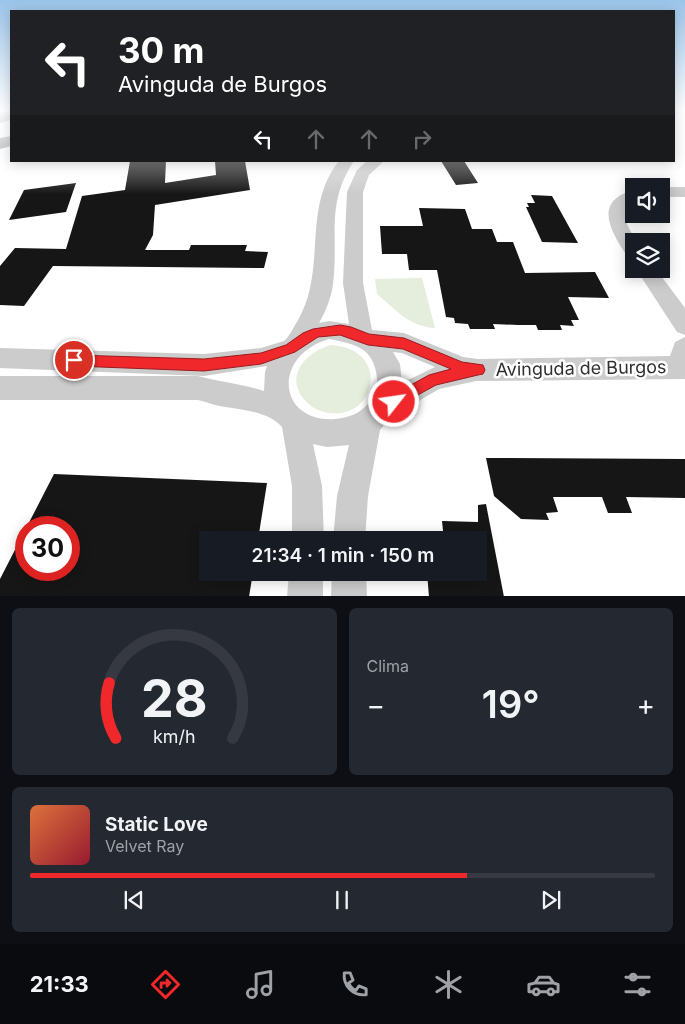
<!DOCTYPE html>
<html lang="es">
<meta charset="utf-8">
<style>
body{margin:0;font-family:Inter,sans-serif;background:#242831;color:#f1f3f6;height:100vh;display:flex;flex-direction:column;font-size:19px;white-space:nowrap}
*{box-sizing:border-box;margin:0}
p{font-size:16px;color:#9ea1a6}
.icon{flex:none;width:28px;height:28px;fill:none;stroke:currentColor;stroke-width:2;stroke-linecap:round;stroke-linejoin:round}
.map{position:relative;height:596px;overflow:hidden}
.drawer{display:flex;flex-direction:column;gap:12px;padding:12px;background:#0d0f14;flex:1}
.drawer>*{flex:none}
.guide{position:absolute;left:10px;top:10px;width:665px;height:152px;border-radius:0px;box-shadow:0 2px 12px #0003;background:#202124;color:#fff;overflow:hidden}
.tools{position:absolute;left:625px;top:178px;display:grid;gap:10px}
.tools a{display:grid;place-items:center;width:45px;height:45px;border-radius:0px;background:#171b24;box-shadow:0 2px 12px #0003;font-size:25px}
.speed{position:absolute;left:15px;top:516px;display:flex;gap:10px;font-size:25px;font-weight:700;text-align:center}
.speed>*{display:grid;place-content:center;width:65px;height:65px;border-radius:50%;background:#171b24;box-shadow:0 2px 12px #0003;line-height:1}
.speed .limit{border:8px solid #d22;background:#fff;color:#111}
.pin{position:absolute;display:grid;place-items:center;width:42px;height:42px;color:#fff;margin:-21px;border:2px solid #fff;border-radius:50%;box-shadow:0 1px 5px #0007}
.me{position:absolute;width:55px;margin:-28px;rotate:60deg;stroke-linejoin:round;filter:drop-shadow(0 0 4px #0008)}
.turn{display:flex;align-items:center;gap:18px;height:105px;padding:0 25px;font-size:22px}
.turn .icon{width:65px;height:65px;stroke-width:2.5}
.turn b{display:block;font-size:35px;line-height:42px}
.lanes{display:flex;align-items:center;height:48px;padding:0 25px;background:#0003;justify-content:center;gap:25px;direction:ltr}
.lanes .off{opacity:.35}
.big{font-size:38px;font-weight:600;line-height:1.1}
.drawer .card{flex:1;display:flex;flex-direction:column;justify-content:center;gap:8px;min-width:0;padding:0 18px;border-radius:8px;background:#242831}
.drawer .dial{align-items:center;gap:0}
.dial svg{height:130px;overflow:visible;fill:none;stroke:#363941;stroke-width:7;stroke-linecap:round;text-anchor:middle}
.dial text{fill:#f1f3f6;stroke:none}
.song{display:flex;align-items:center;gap:15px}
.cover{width:60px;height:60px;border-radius:8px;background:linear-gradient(135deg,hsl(20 70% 55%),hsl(350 70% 35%))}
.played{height:5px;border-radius:2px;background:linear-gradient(90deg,#f0282c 70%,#363941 70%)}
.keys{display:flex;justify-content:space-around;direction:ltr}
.heat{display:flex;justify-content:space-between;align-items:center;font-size:28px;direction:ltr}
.drawer .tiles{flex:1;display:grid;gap:12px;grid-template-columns:1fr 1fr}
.card:last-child{grid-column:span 2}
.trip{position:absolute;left:199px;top:531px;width:288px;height:50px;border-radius:0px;background:#171b24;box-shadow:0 2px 12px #0003;font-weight:600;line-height:50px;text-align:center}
.dock{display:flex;height:80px;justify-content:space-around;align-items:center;background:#090b0e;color:#9ea1a6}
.dock .icon{width:35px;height:35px}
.dock .selected{color:#f0282c}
.dock b{font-size:22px;color:#f1f3f6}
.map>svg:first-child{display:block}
.green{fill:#e5eddc}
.building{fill:#161616;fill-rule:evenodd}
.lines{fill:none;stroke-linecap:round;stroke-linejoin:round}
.minor{fill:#ccc;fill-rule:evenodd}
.highway{fill:#969696;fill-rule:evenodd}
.route{fill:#f0282c;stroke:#9c1a1d}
.labels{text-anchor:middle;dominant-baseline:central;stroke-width:5;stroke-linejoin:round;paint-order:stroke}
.street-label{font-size:18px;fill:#2f2f2f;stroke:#fff}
</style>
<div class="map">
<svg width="685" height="597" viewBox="0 0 685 597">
<rect width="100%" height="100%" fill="#fff"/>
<path class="green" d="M422,278L435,328C410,327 396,310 377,294L375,279Z
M331,345C391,349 377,419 330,413C322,412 314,409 309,404C282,380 303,353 331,345Z"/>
<path class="building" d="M130,161H166L165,183L216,175L215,161H245L250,190L155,205L153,235L145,250H189L191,245H247L245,251L268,252L264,268L53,266L24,306L0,305V266L15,248L66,249L82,196L125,190Z
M441,161H464L478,183L456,185Z
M76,183L66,212L9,220L24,190Z
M531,195L552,196L578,243L542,242L526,207H529L527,203H535Z
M419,208L465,209L472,229H492L497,242H513L525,273L595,272L609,298L568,297L579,320H571L574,326L560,325L562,330H538L536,325H518L493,324L495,329H470L468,324L455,323L454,318L446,317L437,270H409L407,254H382L380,226H423Z
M486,458L685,459V498L626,497L632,513H608L602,497H553L558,512L546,513L549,520L521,519L494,496Z
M54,474L267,483L258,540H208V572H253L249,597H0V579ZM26,528H69V570H26Z
M486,504L504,597H429L427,572H478V540H444L442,521L478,522V505Z"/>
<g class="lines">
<path class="minor" d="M339,161H354C325,204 339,237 333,284C331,298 326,311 319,323L329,321L349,324L343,283L347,192L357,170L367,161H384L369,175L363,192V283L372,330L404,333L463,357L478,359L670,356L675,342L685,337V379L476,381L439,389L390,418L380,430L368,496L365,540H333L337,496L349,445L327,447L313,444L322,486L324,540H292V486L282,427C269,412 244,410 225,407C216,406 207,402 198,400H0V376H198C220,382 243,384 264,391L265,372L267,366L204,376L0,368V348L204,354L261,348L284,341C290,336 293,328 297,322C328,270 301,208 339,161ZM329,339C356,344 374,348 377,378C377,386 376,394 371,400C361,413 352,417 335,419C278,423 271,356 329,339ZM393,352L402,353L435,367L402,383L400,364Z
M661,187H685V197H661Z
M634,190V202C617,211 629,230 637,241H634V257L627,256C611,232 592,201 634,190Z
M636,269H656L685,308V335L677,332Z
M289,572H323V597H287Z
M332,572H366L367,597H331Z"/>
<path class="highway" d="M11,111V120L0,123V113Z
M11,136V146L0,149V138Z"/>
</g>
<linearGradient id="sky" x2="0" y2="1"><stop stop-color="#9bc4ea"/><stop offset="0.57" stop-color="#fff"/><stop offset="1" stop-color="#fff" stop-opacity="0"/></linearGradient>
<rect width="685" height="194" fill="url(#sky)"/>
<path class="route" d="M340,325L351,327L369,334L404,338L462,362L483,365L485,370L483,374L478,375L436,385L394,408L389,407L387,402L389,397L429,375L451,369L403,349L368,345L340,335L318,337L295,352L261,364L204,371L74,366L70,364L68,360L70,357L74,355L204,359L261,353L286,345L303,333L313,329Z"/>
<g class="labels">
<g class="street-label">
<text transform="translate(581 368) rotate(-1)">Avinguda de Burgos</text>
</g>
</g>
</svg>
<div class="tools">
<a><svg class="icon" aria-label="sound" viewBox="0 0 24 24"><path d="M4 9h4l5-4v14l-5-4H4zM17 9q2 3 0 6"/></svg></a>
<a><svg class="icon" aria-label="layers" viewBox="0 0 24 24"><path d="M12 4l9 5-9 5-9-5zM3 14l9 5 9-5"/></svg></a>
</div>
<div class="speed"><div class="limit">30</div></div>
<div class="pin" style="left:74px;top:360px;background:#d93025"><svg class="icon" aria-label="arrive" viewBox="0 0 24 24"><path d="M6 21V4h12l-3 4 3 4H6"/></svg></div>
<svg class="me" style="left:394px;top:402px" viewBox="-20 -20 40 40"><circle r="17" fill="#f0282c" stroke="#fff" stroke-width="3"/><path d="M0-11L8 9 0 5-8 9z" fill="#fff"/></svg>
<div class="trip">21:34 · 1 min · 150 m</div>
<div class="guide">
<div class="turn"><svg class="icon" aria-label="left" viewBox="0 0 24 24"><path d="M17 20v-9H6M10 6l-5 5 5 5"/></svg><div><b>30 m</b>Avinguda de Burgos</div></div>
<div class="lanes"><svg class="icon" aria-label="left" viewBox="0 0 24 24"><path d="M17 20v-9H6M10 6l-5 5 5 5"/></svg><svg class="icon off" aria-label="ahead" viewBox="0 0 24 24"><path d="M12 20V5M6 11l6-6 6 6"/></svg><svg class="icon off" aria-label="ahead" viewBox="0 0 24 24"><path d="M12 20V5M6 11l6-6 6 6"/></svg><svg class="icon off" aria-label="right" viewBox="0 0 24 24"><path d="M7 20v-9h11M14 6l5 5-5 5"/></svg></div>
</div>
</div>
<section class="drawer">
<div class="tiles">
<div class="card dial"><svg viewBox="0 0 100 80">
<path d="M14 69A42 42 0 1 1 86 69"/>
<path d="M14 69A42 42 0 0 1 10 35" stroke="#f0282c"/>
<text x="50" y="56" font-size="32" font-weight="700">28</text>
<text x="50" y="72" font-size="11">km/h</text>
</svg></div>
<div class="card"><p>Clima</p>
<div class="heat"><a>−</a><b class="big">19°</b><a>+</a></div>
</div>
<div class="card">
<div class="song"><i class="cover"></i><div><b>Static Love</b><p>Velvet Ray</p></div></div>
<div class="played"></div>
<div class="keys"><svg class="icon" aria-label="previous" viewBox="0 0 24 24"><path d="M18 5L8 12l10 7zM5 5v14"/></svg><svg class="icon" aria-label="pause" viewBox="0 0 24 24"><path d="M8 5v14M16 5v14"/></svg><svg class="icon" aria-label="next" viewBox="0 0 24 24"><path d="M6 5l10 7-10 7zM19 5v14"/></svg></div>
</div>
</div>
</section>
<nav class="dock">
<b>21:33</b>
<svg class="icon selected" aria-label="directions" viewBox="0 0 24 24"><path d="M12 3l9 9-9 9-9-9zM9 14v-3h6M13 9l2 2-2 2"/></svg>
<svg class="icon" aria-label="music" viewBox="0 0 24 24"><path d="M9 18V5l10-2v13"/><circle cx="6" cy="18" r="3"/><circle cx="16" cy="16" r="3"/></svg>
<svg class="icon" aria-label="phone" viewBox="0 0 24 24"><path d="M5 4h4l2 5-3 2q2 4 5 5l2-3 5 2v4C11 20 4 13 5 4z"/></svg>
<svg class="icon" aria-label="climate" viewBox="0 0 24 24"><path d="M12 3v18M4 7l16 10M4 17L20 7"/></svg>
<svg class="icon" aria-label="car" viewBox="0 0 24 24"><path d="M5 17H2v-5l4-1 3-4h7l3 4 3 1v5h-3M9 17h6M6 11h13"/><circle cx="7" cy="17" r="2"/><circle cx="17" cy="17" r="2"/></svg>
<svg class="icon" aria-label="filters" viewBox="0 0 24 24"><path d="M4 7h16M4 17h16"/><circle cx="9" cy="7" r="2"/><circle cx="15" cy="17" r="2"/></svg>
</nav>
